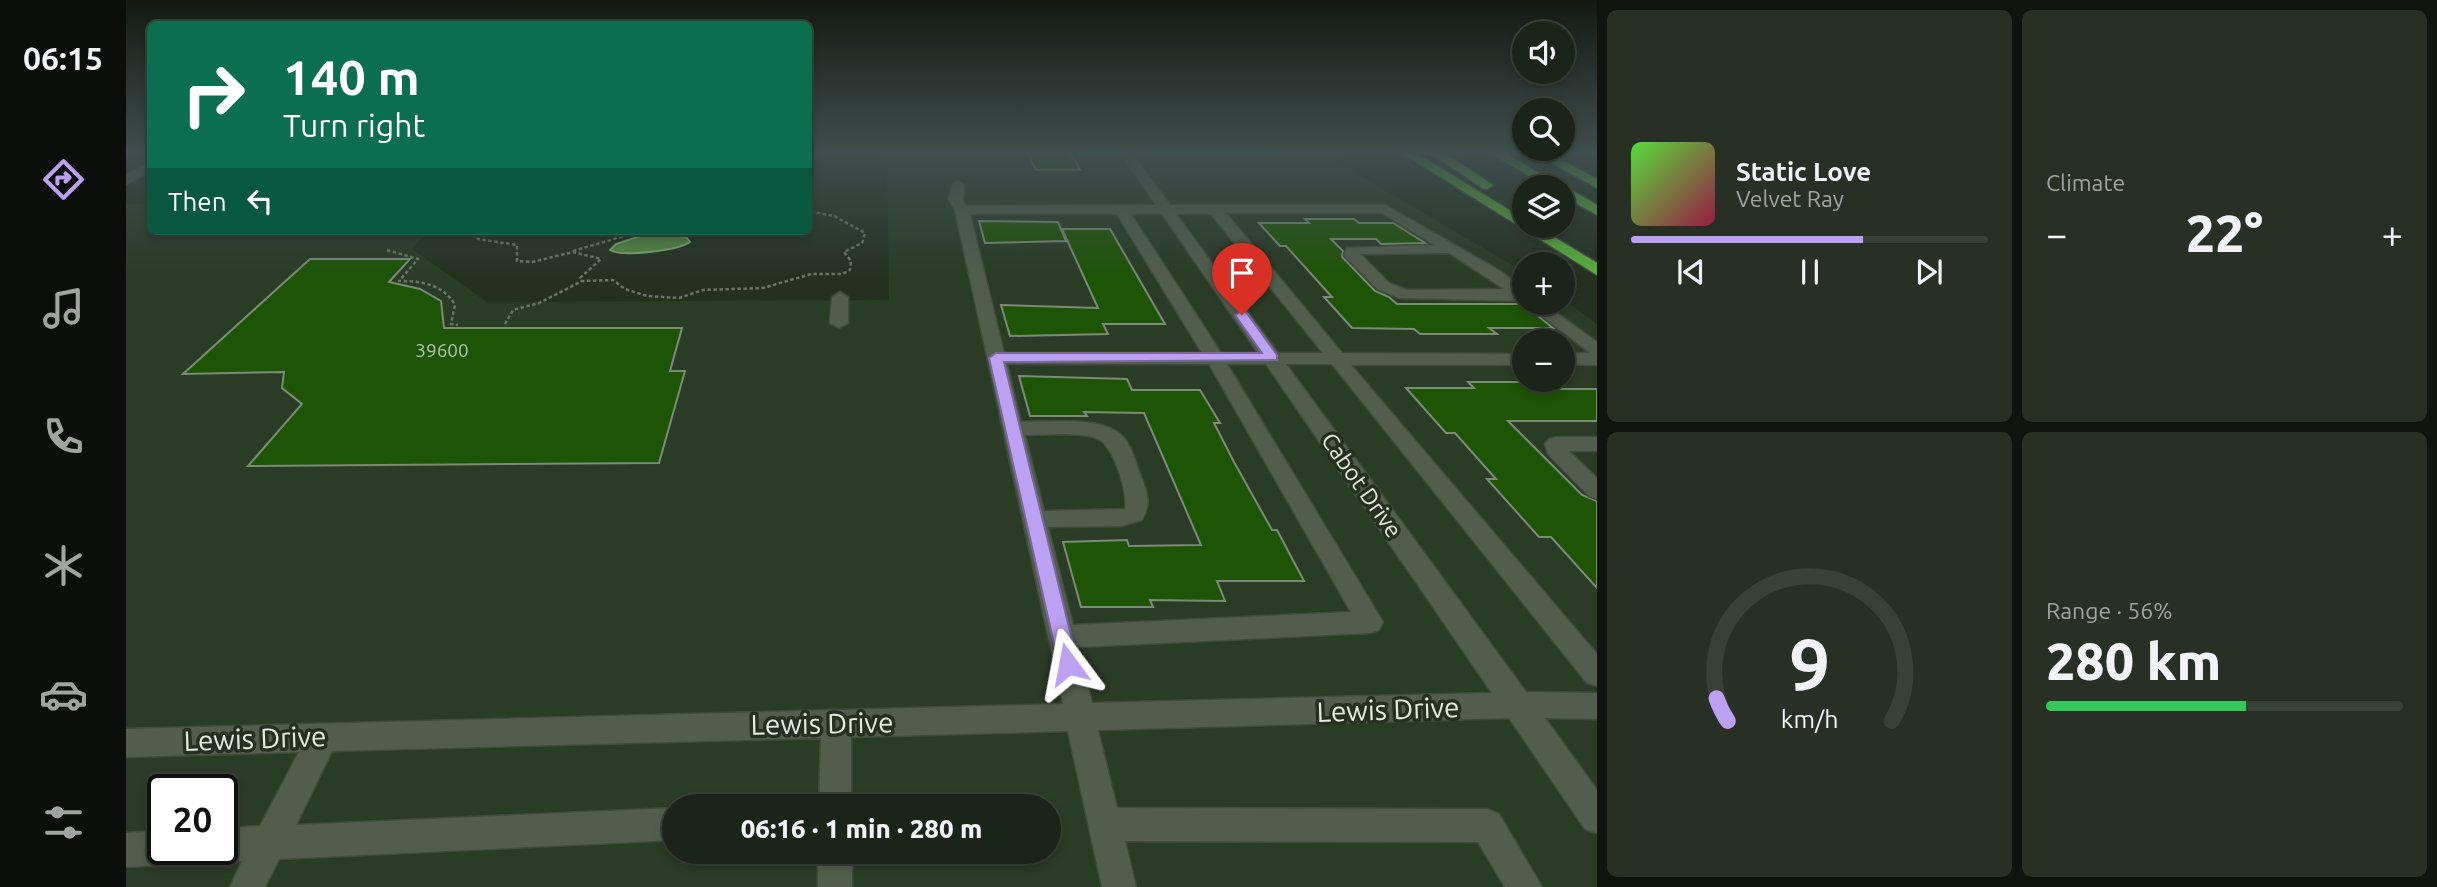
<!DOCTYPE html>
<meta charset="utf-8">
<style>
body{margin:0;font-family:Ubuntu,sans-serif;background:#283025;color:#f1f3f6;height:100vh;display:flex;flex-direction:column;font-size:26px;white-space:nowrap}
*{box-sizing:border-box;margin:0}
p{font-size:23px;color:#a0a4a2}
.icon{flex:none;width:38px;height:38px;fill:none;stroke:currentColor;stroke-width:2;stroke-linecap:round;stroke-linejoin:round}
.map{position:relative;flex:1;overflow:hidden}
.side{display:flex;flex-direction:column;gap:10px;padding:10px;background:#0f140d;width:840px}
.side>*{flex:none}
.guide{position:absolute;left:21px;top:21px;width:665px;height:214px;border-radius:10px;box-shadow:0 4px 10px #0003,0 0 0 2px #394137;background:#0b6e4f;color:#fff;overflow:hidden}
.tools{position:absolute;left:1386px;top:21px;display:grid;gap:14px}
.tools a{display:grid;place-items:center;width:63px;height:63px;border-radius:50%;background:#1b2418;box-shadow:0 4px 10px #0003,0 0 0 2px #394137;font-size:35px}
.speed{position:absolute;left:21px;top:774px;display:flex;gap:14px;font-size:35px;font-weight:700;text-align:center}
.speed>*{display:grid;place-content:center;width:91px;height:91px;border-radius:50%;background:#1b2418;box-shadow:0 4px 10px #0003,0 0 0 2px #394137;line-height:1}
.speed .limit{border:4px solid #111;border-radius:10px;background:#fff;color:#111}
.pin{position:absolute;display:grid;place-items:center;width:60px;height:60px;color:#fff;margin:-72px -30px;border-radius:50% 50% 50% 0;rotate:-45deg;box-shadow:0 0 7px #0007}
.pin .icon{rotate:45deg}
.me{position:absolute;width:77px;margin:-38px;rotate:347deg;stroke-linejoin:round;filter:drop-shadow(0 0 5px #0008)}
.turn{display:flex;align-items:center;gap:24px;height:147px;padding:0 21px;font-size:32px}
.turn .icon{width:91px;height:91px;stroke-width:2.5}
.turn b{display:block;font-size:49px;line-height:60px}
.then{display:flex;align-items:center;height:66px;padding:0 21px;background:#0003;gap:14px;font-size:26px}
.big{font-size:52px;font-weight:800;line-height:1.1}
.side .card{flex:1;display:flex;flex-direction:column;justify-content:center;gap:10px;min-width:0;padding:0 24px;border-radius:10px;background:#283025}
.side .dial{align-items:center;gap:0}
.dial svg{height:182px;overflow:visible;fill:none;stroke:#394137;stroke-width:7;stroke-linecap:round;text-anchor:middle}
.dial text{fill:#f1f3f6;stroke:none}
.song{display:flex;align-items:center;gap:21px}
.cover{width:84px;height:84px;border-radius:10px;background:linear-gradient(135deg,hsl(110 70% 55%),hsl(340 70% 35%))}
.played{height:7px;border-radius:4px;background:linear-gradient(90deg,#bca0f2 65%,#394137 65%)}
.keys{display:flex;justify-content:space-around;direction:ltr}
.heat{display:flex;justify-content:space-between;align-items:center;font-size:38px;direction:ltr}
.charge{height:10px;border-radius:5px;background:linear-gradient(90deg,#34c759 56%,#394137 0)}
.side .tiles{flex:1;display:grid;gap:10px;grid-template-columns:repeat(2,1fr)}
.trip{position:absolute;left:536px;top:794px;width:399px;height:70px;border-radius:35px;background:#1b2418;box-shadow:0 4px 10px #0003,0 0 0 2px #394137;font-weight:800;line-height:70px;text-align:center}
main{display:flex;flex:1;min-height:0}
.tabs{display:flex;flex-direction:column;width:126px;justify-content:space-around;align-items:center;background:#0b0e0a;color:#a0a4a2}
.tabs .icon{width:49px;height:49px}
.tabs .active{color:#bca0f2}
.tabs b{font-size:32px;color:#f1f3f6}
.map>svg:first-child{display:block}
.built{fill:#2a3b26;fill-rule:evenodd}
.water{fill:#528841;stroke:#7ea671;stroke-width:2}
.building{fill:#1e5406;stroke:#7c8b78;stroke-width:2}
.lines{fill:none;stroke-linecap:round;stroke-linejoin:round}
.minor-casing{stroke:#414b3d;stroke-width:3}
.highway-casing{stroke:#414b3d;stroke-width:3}
.path{stroke:#6a7567;stroke-width:2.5;stroke-dasharray:3.5 2.5;stroke-linecap:butt}
.minor{fill:#515e4d;fill-rule:evenodd}
.highway{fill:#5ab03c;fill-rule:evenodd}
.route{fill:#bca0f2;stroke:#7a689d;stroke-width:2}
.labels{text-anchor:middle;dominant-baseline:central;stroke-width:7;stroke-linejoin:round;paint-order:stroke}
.number-label{font-size:19px;fill:#b2c6ab}
.street-label{font-size:23px;fill:#e4ece2;stroke:#243020}
.near-street-label{font-size:28px;fill:#e4ece2;stroke:#243020}
</style>
<main>
<nav class="tabs">
<b>06:15</b>
<svg class="icon active" aria-label="directions" viewBox="0 0 24 24"><path d="M12 3l9 9-9 9-9-9zM9 14v-3h6M13 9l2 2-2 2"/></svg>
<svg class="icon" aria-label="music" viewBox="0 0 24 24"><path d="M9 18V5l10-2v13"/><circle cx="6" cy="18" r="3"/><circle cx="16" cy="16" r="3"/></svg>
<svg class="icon" aria-label="phone" viewBox="0 0 24 24"><path d="M5 4h4l2 5-3 2q2 4 5 5l2-3 5 2v4C11 20 4 13 5 4z"/></svg>
<svg class="icon" aria-label="climate" viewBox="0 0 24 24"><path d="M12 3v18M4 7l16 10M4 17L20 7"/></svg>
<svg class="icon" aria-label="car" viewBox="0 0 24 24"><path d="M5 17H2v-5l4-1 3-4h7l3 4 3 1v5h-3M9 17h6M6 11h13"/><circle cx="7" cy="17" r="2"/><circle cx="17" cy="17" r="2"/></svg>
<svg class="icon" aria-label="filters" viewBox="0 0 24 24"><path d="M4 7h16M4 17h16"/><circle cx="9" cy="7" r="2"/><circle cx="15" cy="17" r="2"/></svg>
</nav>
<div class="map">
<svg width="1471" height="887" viewBox="0 0 1471 887">
<rect width="100%" height="100%" fill="#243020"/>
<path class="built" d="M761,153H1204L1233,175L1398,272V303H1437V299L1471,324V887H0V204H24V231H303L286,249L361,302L763,300ZM1398,341H1437V380H1398ZM37,789H96V849H37ZM548,807H922V852H548Z"/>
<path class="water" d="M526,232L560,237L564,242C551,251 496,257 484,250L490,244Z"/>
<path class="building" d="M902,153H941L945,154L954,170H910Z
M1179,219H1228L1233,223H1267L1299,243L1255,244L1250,239H1205L1217,251L1216,257L1249,291L1263,297L1271,304H1397L1427,328H1363L1371,334H1294L1288,329L1226,328L1198,297H1206L1160,246H1154L1133,223H1183Z
M853,221L932,222L940,241L859,243Z
M936,229H984L1039,324H977L982,334L884,336L875,305L972,308Z
M184,259H284L263,282L294,289L315,301L318,328H556L544,371H559L533,463L122,466L176,404L156,388L158,372L57,374Z
M893,376L1001,379L1006,390H1074L1094,423H1088L1108,462L1146,530H1151L1178,581H1091L1099,601L1024,600L1027,607H955L937,542L1001,540L1003,546L1075,545L1018,413L958,412L961,416H904Z
M1342,382H1425L1433,389H1471V421H1382L1456,495L1471,501V588L1425,537H1413L1361,479H1370L1329,433H1320L1280,388H1348Z"/>
<g class="lines">
<g class="minor-casing">
<path id="minor" d="M994,153H1006L1044,205H1259L1374,271L1398,289V301L1273,298L1251,289L1218,255L1221,248L1308,245L1256,213H1100L1216,353L1398,354V365H1225L1471,654V686L1461,683L1206,364H1160L1400,692L1471,693V719L1419,718L1471,790V833L1459,829L1383,718L972,730L991,808L1361,809L1373,814L1416,887H1379L1352,842L999,841L1010,887H976L942,731L725,737V807H693L695,738L206,751L170,825L548,808V840L153,859L139,887H104L116,861L96,862L84,857L81,849H96V828L134,826L173,752L0,757V729L937,704L829,210L823,200L826,185L832,181L838,185L837,200L840,206L1030,205ZM844,214H991L1076,353H878ZM1005,214H1036L1132,353H1095ZM1050,214H1085L1197,353H1152ZM1323,253L1378,289L1281,290L1263,283L1234,254ZM881,364H1083L1225,612L947,625L922,527L996,526L1016,520C1026,503 1021,491 1014,474C1009,461 1006,445 995,435C975,416 922,422 895,422ZM1101,364H1140L1366,693L966,703L952,647L1244,633L1253,630L1257,622ZM939,434C950,435 962,434 972,439C988,447 1002,492 999,509L918,511L899,435Z
M24,163V172L0,184V175Z
M714,292L722,297V323L713,328L704,323L706,297Z
M1399,303H1417L1471,342V365L1437,364V354L1464,353Z
M1430,437H1471V451H1443L1471,478V499L1463,496L1422,454L1419,444L1423,439Z
M37,831V849H54L49,860L37,865L0,867V833Z
M692,852H726V887H692Z"/>
</g>
<g class="highway-casing">
<path id="highway" d="M1276,153H1290L1398,219V226H1410L1471,263V275Z
M1304,153H1318L1367,185L1361,189L1356,188Z
M1365,153H1379L1436,187H1421Z
M1408,153H1422L1471,179V188Z
M1436,187H1437L1442,188L1471,205V215L1437,196Z"/>
</g>
<path class="path" d="M341,231L352,239L391,245V261L406,262L447,252L475,259L454,278L456,281L487,280L499,289L521,296L553,298L577,290L637,288L685,274H716L724,270L725,261L718,252L736,243L739,233L708,216L682,211
M261,250L292,259L273,281C295,281 317,284 329,305L325,324L332,325
M447,251L515,231
M379,324L387,310L413,303L456,281"/>
<use href="#minor" class="minor"/>
<use href="#highway" class="highway"/>
</g>
<linearGradient id="sky" x2="0" y2="1"><stop stop-color="#141a12"/><stop offset="0.55" stop-color="#3f4e4e"/><stop offset="1" stop-color="#3f4e4e" stop-opacity="0"/></linearGradient>
<rect width="1471" height="277" fill="url(#sky)"/>
<path class="route" d="M1116,311L1120,312L1151,355V360L878,362L952,664L949,670L942,673L934,670L863,358L870,353H1136L1109,315Z"/>
<g class="labels">
<g class="number-label">
<text x="316" y="350">39600</text>
</g>
<g class="street-label">
<text transform="translate(1236 485) rotate(55)">Cabot Drive</text>
</g>
<g class="near-street-label">
<text transform="translate(1262 709) rotate(-2)">Lewis Drive</text>
<text transform="translate(696 723) rotate(-1)">Lewis Drive</text>
<text transform="translate(129 738) rotate(-2)">Lewis Drive</text>
</g>
</g>
</svg>
<div class="tools">
<a><svg class="icon" aria-label="sound" viewBox="0 0 24 24"><path d="M4 9h4l5-4v14l-5-4H4zM17 9q2 3 0 6"/></svg></a>
<a><svg class="icon" aria-label="search" viewBox="0 0 24 24"><circle cx="10" cy="10" r="6"/><path d="M15 15l6 6"/></svg></a>
<a><svg class="icon" aria-label="layers" viewBox="0 0 24 24"><path d="M12 4l9 5-9 5-9-5zM3 14l9 5 9-5"/></svg></a>
<a>+</a>
<a>−</a>
</div>
<div class="speed"><div class="limit">20</div></div>
<div class="pin" style="left:1116px;top:315px;background:#d93025"><svg class="icon" aria-label="arrive" viewBox="0 0 24 24"><path d="M6 21V4h12l-3 4 3 4H6"/></svg></div>
<svg class="me" style="left:942px;top:664px" viewBox="-20 -20 40 40"><path d="M0-17L14 15 0 8-14 15z" fill="#bca0f2" stroke="#fff" stroke-width="4"/></svg>
<div class="trip">06:16 · 1 min · 280 m</div>
<div class="guide">
<div class="turn"><svg class="icon" aria-label="right" viewBox="0 0 24 24"><path d="M7 20v-9h11M14 6l5 5-5 5"/></svg><div><b>140 m</b>Turn right</div></div>
<div class="then">Then<svg class="icon" aria-label="left" viewBox="0 0 24 24"><path d="M17 20v-9H6M10 6l-5 5 5 5"/></svg></div>
</div>
</div>
<section class="side">
<div class="tiles">
<div class="card">
<div class="song"><i class="cover"></i><div><b>Static Love</b><p>Velvet Ray</p></div></div>
<div class="played"></div>
<div class="keys"><svg class="icon" aria-label="previous" viewBox="0 0 24 24"><path d="M18 5L8 12l10 7zM5 5v14"/></svg><svg class="icon" aria-label="pause" viewBox="0 0 24 24"><path d="M8 5v14M16 5v14"/></svg><svg class="icon" aria-label="next" viewBox="0 0 24 24"><path d="M6 5l10 7-10 7zM19 5v14"/></svg></div>
</div>
<div class="card"><p>Climate</p>
<div class="heat"><a>−</a><b class="big">22°</b><a>+</a></div>
</div>
<div class="card dial"><svg viewBox="0 0 100 80">
<path d="M14 69A42 42 0 1 1 86 69"/>
<path d="M14 69A42 42 0 0 1 9 59" stroke="#bca0f2"/>
<text x="50" y="56" font-size="32" font-weight="700">9</text>
<text x="50" y="72" font-size="11">km/h</text>
</svg></div>
<div class="card"><p>Range · 56%</p><b class="big">280 km</b><div class="charge"></div></div>
</div>
</section>
</main>
